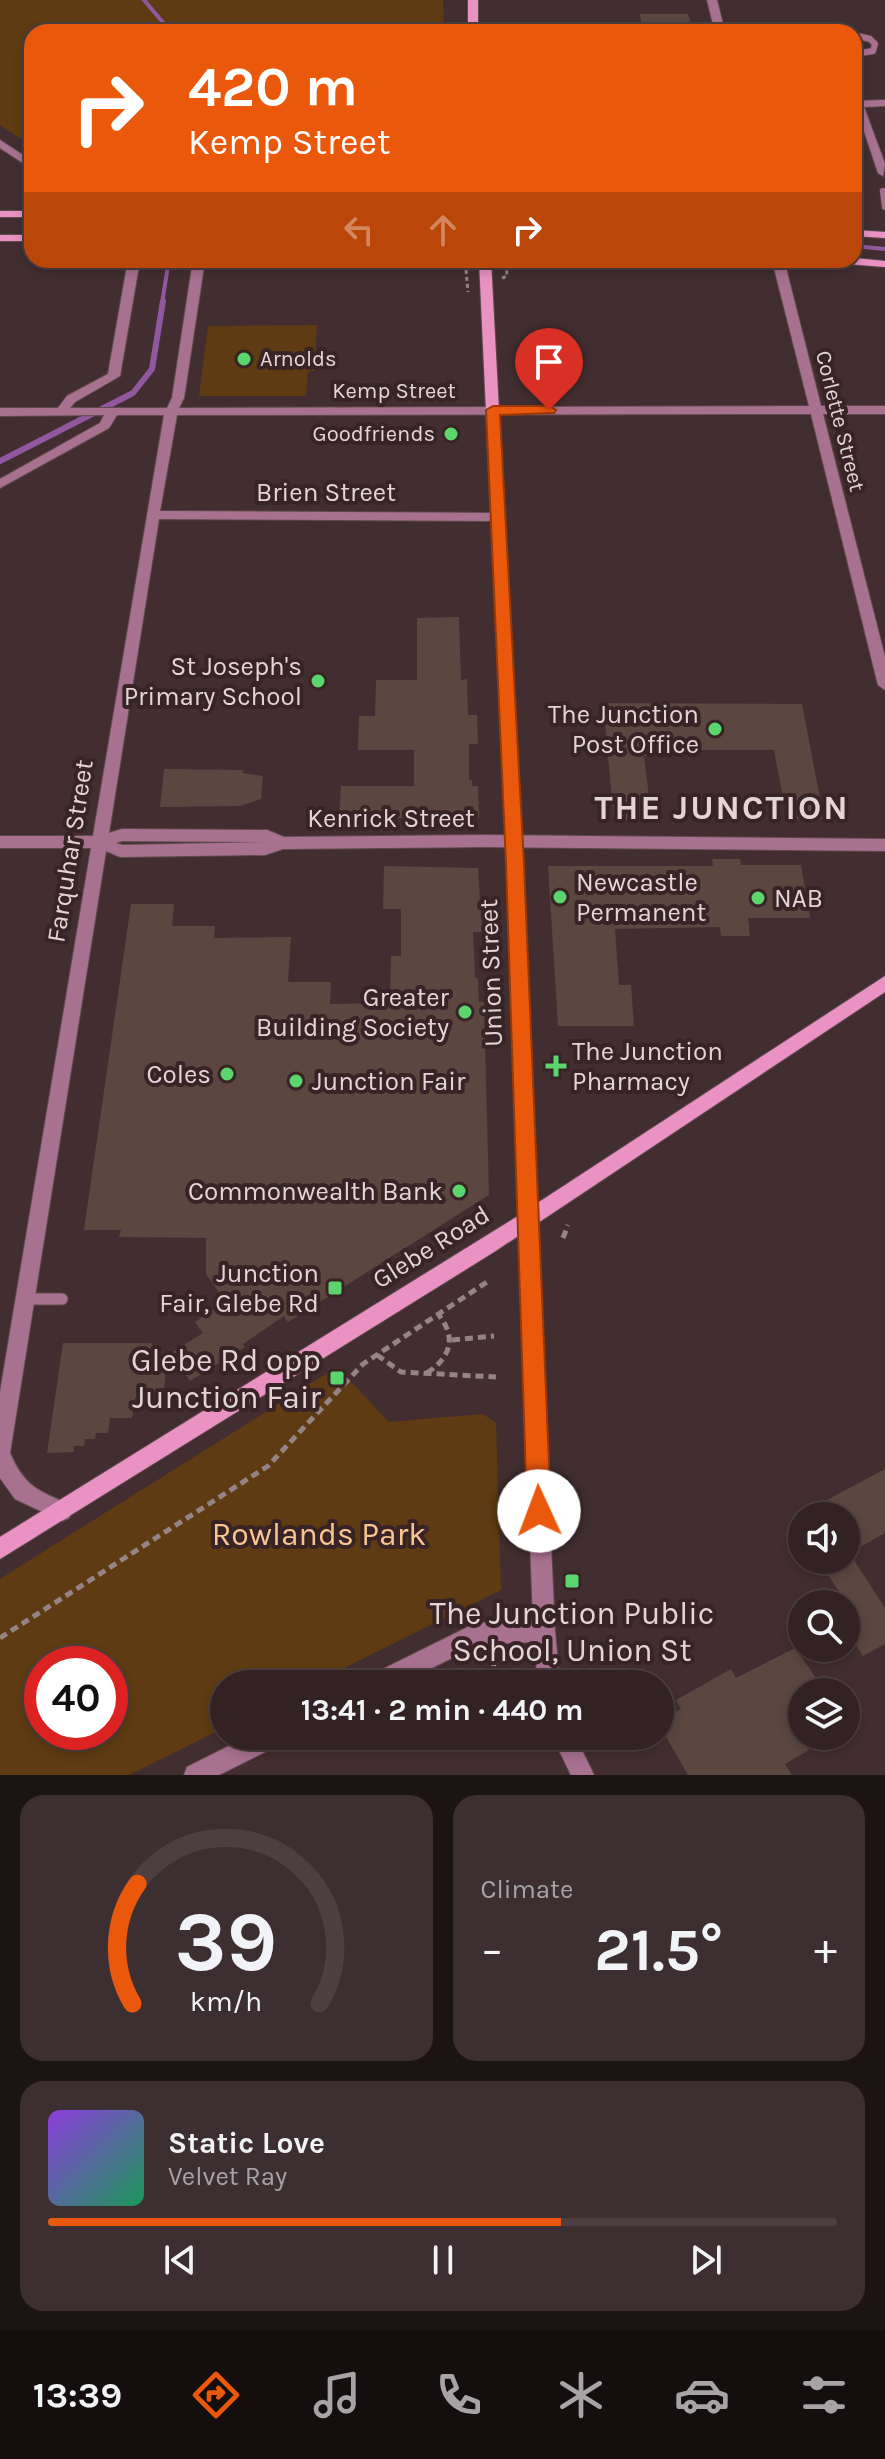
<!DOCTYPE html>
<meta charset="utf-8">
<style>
body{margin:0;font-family:Karla,sans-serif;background:#3d2f31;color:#f1f3f6;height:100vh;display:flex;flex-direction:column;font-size:30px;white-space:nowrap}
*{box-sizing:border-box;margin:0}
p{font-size:26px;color:#a8a4a6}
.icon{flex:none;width:44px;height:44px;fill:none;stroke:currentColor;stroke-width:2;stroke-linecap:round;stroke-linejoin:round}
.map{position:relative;height:1775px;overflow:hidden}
.details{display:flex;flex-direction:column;gap:20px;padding:20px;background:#1c1314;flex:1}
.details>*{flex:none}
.top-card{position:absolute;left:24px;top:24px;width:838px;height:244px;border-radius:24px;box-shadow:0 4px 12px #0003,0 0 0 2px #4d3f41;background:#ea580c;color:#fff;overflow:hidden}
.fabs{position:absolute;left:788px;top:1502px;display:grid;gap:16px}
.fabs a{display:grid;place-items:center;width:72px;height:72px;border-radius:50%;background:#322224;box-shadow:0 4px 12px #0003,0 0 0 2px #4d3f41;font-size:40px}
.speed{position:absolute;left:24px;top:1646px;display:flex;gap:16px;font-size:40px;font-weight:700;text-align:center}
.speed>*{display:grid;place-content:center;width:104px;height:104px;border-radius:50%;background:#322224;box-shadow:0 4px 12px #0003,0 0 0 2px #4d3f41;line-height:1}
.speed .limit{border:12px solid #d22;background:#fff;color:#111}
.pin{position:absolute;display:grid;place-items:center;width:68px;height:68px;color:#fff;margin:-82px -34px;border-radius:50% 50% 50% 0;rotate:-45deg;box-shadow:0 0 8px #0007}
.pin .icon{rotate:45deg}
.me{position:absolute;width:88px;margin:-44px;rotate:358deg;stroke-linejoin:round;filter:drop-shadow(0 0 6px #0008)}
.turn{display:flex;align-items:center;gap:28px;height:168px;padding:0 32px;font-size:36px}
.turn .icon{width:104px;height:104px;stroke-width:2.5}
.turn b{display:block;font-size:56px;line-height:68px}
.lanes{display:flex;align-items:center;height:76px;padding:0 32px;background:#0003;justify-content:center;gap:40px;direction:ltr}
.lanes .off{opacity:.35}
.big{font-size:60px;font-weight:700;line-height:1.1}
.details .card{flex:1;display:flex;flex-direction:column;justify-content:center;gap:12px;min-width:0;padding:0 28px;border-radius:24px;background:#3d2f31}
.details .dial{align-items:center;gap:0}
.dial svg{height:208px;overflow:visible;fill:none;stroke:#4d3f41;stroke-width:7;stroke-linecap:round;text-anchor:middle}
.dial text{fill:#f1f3f6;stroke:none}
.song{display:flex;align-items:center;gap:24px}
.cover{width:96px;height:96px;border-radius:12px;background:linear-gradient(135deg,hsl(270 70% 55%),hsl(150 70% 35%))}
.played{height:8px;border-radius:4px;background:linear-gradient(90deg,#ea580c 65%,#4d3f41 65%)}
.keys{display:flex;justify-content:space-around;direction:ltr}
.heat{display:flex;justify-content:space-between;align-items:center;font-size:44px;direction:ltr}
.details .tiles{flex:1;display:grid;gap:20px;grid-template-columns:1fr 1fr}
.card:last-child{grid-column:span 2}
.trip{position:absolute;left:210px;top:1670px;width:464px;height:80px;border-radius:40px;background:#322224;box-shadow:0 4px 12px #0003,0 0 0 2px #4d3f41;font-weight:700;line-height:80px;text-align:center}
.tab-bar{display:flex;height:128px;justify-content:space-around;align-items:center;background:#140e0e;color:#a8a4a6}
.tab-bar .icon{width:56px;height:56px}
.tab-bar .active{color:#ea580c}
.tab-bar b{font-size:36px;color:#f1f3f6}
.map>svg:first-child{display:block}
.green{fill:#5e3b12;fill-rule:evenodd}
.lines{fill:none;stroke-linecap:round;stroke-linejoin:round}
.stream-far1{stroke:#90599f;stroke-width:4}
.stream{stroke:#90599f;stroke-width:6}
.building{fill:#5b4740}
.service-far1-casing{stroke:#5f4c4e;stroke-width:7}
.service-casing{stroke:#5f4c4e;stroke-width:13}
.minor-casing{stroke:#5f4c4e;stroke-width:2}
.tertiary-casing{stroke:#5f4c4e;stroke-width:2}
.secondary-casing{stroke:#5f4c4e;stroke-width:2}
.path-far1{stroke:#958486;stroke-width:3;stroke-dasharray:4 3;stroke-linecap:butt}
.path{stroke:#958486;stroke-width:5;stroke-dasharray:8 5;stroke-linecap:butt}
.service-far1{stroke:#a97190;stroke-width:6}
.service{stroke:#a97190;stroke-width:11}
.minor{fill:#a97190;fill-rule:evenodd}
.tertiary{fill:#a97190;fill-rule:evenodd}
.secondary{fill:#eb92c4;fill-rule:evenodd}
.route{fill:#ea580c;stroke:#983908;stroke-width:2}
.poi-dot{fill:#5bd56d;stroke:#382426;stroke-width:3}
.labels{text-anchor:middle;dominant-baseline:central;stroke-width:8;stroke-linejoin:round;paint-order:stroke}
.far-poi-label{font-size:22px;fill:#e3d5d6;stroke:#382426;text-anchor:start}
.far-street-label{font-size:22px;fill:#e3d5d6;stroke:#382426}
.street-label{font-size:26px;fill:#e3d5d6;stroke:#382426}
.poi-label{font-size:26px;fill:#e3d5d6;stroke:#382426;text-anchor:end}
.near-poi-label{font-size:32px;fill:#e3d5d6;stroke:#382426;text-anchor:end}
.near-park-label{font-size:32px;fill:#f9c590;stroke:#382426}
.district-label{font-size:34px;font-weight:bold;letter-spacing:2px;fill:#e3d5d6;stroke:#382426}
</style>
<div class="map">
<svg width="885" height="1775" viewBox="0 0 885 1775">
<rect width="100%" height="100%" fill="#422e30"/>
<path class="green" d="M0,0H443L444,32H32V146L0,125Z
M317,325L314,371L308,372L306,396H199L208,326Z
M337,1367L389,1422L483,1414L496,1423L501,1590L312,1684H224V1728L129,1775H0V1579ZM110,1664V1732H42V1664Z"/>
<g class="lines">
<path class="stream-far1" d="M144,0L171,32
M854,246L885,249
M162,303L169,260"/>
<path class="stream" d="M0,461L133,393L152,369L163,301"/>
</g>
<path class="building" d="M640,14H688L693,32H643Z
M459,617L461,680L467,679L468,715H477L478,744H469V780H472V786H478L479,818H339L341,786H414V750H358L359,716H375L376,680H417V618Z
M603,703L802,704L824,819H787L774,750H670L661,757L644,756L652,820H614Z
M164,769L243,770V773L263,776L261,799L240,806L160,807Z
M712,859H740L741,865H801L810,918H748L750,936H721L720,927L615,929L619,985H631L634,1026H558L548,866H713Z
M384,866L478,868L482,932H473L475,978H478L479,1002H484L489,1195L288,1322L284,1316L243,1344L245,1347L190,1381L171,1353L203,1333L195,1322L225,1301L206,1274V1238L119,1237L121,1230H84L131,904H174L172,926H215L214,938L291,937L288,982H331L330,1004L390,1003L391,956H401V909H383Z
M63,1343H151L167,1363L163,1398H135L132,1418H110L108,1433H96L95,1439H85L84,1446H74V1452L47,1453Z
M885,1469V1533L846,1555V1516H797Z
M818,1560H854L885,1608V1644L863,1656L846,1630V1602Z
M795,1648L826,1692H802V1702L785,1712L809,1750L785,1764L792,1775H688L660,1726V1721L681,1709L676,1700L731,1669L736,1678Z"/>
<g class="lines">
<g class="service-far1-casing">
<path id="service-far1" d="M854,35L870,39L875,44L873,51L854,54
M883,191L885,207"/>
</g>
<g class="service-casing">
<path id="service" d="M25,1299H62"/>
</g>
<g class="minor-casing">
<path id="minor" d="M707,0H717L725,32H715Z
M885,100V106L864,107L885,164L883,176L878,173L854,101Z
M0,140L32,161V169L0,148Z
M128,260H140L120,376L75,402L70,408H167L172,398L193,260H205L184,398L179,408L809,406L772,260H784L821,406H885V414H823L885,657V690L878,685L811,414L177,415L160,511L498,513L505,517L498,521L159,519L109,833L122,829L267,830L284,837L485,835L885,839V851L485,847L283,849L265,855L120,857L106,851L10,1453C24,1486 38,1491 69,1504L72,1511L69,1518L62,1521L15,1499L0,1478V1392L91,848H0V836H93L164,415H117L109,428L0,488V479L100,423L104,415L0,416V408H58L67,396L108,374ZM122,841L265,842H267L122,845L116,843Z"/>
</g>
<g class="tertiary-casing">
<path id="tertiary" d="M527,1211L534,1213L536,1219L555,1631L560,1684H538L534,1642L478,1645L400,1684H366L369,1676L476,1623L533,1621L518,1219L520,1213Z
M249,1736H284L281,1744L219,1775H184L187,1767Z
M552,1736H575L594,1775H571Z"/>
</g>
<g class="secondary-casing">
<path id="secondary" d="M468,0H478V32H468Z
M0,211H32V217H0Z
M854,230L885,232V238L854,236Z
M0,235H32V241H0Z
M854,258L885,261V267L835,263L829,260Z
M479,260H491L523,864L536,1204L885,976V992L494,1252L0,1559V1537L518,1216L507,864Z"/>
</g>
<path class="path-far1" d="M466,270L468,292
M502,278L507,276L506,260"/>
<path class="path" d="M563,1238L568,1225
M452,1340L494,1336
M377,1355L401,1372L496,1377
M427,1373C451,1357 457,1337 438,1314
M0,1638L268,1466L363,1364L490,1280
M494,1658L493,1673L509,1682H522
M570,1681L587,1682"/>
<use href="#service-far1" class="service-far1"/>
<use href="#service" class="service"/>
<use href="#minor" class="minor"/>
<use href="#tertiary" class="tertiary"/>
<use href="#secondary" class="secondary"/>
</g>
<path class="route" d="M549,406L556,410L554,413L500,415L524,864L551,1511L548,1519L539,1523L531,1519L527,1511L506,864L486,410L493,406Z"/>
<g class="poi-dot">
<circle cx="244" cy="359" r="8"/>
<circle cx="451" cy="434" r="8"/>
<circle cx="318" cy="681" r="8"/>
<circle cx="715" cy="729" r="8"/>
<circle cx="560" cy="897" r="8"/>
<circle cx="758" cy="898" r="8"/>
<circle cx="465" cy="1012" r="8"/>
<path d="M552 1054h8v8h8v8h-8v8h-8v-8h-8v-8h8z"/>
<circle cx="227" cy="1074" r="8"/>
<circle cx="296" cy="1081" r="8"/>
<circle cx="459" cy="1191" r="8"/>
<rect x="327" y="1280" width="16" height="16" rx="4"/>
<rect x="329" y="1370" width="16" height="16" rx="4"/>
<rect x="564" y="1573" width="16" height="16" rx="4"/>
</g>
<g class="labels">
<g class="far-poi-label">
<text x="260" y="359">Arnolds</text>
<text x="435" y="434" text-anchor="end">Goodfriends</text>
</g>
<g class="far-street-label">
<text x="394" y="391">Kemp Street</text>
<text transform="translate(840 421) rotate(76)">Corlette Street</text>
</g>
<g class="street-label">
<text x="326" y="492">Brien Street</text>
<text x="391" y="818">Kenrick Street</text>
<text transform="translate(70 851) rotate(-81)">Farquhar Street</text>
<text transform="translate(491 973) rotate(-92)">Union Street</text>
<text transform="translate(431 1247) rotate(-32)">Glebe Road</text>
</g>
<g class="poi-label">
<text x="302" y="666">St Joseph's<tspan x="302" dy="30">Primary School</tspan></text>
<text x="699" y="714">The Junction<tspan x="699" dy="30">Post Office</tspan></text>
<text x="576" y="882" text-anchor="start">Newcastle<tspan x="576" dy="30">Permanent</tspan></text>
<text x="774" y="898" text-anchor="start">NAB</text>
<text x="449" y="997">Greater<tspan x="449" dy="30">Building Society</tspan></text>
<text x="572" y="1051" text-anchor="start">The Junction<tspan x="572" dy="30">Pharmacy</tspan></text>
<text x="211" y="1074">Coles</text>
<text x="312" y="1081" text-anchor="start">Junction Fair</text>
<text x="443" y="1191">Commonwealth Bank</text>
<text x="319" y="1273">Junction<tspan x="319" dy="30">Fair, Glebe Rd</tspan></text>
</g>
<g class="near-poi-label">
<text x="321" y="1360">Glebe Rd opp<tspan x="321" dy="37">Junction Fair</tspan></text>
<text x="572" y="1613" text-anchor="middle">The Junction Public<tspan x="572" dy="37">School, Union St</tspan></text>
</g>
<g class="near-park-label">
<text x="319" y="1534">Rowlands Park</text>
</g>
<g class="district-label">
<text x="722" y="808">THE JUNCTION</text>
</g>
</g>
</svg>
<div class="fabs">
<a><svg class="icon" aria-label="sound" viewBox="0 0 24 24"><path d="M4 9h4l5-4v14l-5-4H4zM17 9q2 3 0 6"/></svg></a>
<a><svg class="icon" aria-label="search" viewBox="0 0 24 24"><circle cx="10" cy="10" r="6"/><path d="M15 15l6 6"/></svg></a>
<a><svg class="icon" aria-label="layers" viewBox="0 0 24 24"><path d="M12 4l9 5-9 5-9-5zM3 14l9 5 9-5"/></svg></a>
</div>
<div class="speed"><div class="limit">40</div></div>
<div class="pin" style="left:549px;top:410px;background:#d93025"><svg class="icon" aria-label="arrive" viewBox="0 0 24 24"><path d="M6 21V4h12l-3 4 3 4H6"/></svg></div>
<svg class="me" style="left:539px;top:1511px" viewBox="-20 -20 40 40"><circle r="19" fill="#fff"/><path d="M0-13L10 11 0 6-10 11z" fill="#ea580c"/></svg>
<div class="trip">13:41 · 2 min · 440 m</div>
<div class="top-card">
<div class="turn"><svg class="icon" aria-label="right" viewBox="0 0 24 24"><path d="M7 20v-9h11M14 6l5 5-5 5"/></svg><div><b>420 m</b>Kemp Street</div></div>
<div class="lanes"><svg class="icon off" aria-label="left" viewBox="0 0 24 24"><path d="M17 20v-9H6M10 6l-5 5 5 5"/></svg><svg class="icon off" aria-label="ahead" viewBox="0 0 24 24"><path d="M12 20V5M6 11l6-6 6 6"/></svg><svg class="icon" aria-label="right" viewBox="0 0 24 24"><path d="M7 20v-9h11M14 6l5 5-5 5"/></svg></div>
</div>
</div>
<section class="details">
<div class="tiles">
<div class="card dial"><svg viewBox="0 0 100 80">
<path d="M14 69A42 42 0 1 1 86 69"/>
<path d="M14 69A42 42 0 0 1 16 23" stroke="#ea580c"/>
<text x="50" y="56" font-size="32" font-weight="700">39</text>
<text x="50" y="72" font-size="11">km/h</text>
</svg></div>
<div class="card"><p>Climate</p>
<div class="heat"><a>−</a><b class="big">21.5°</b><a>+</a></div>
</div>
<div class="card">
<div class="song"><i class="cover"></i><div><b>Static Love</b><p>Velvet Ray</p></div></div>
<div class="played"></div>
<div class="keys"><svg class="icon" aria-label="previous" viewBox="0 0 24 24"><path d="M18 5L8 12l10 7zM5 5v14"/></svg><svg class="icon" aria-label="pause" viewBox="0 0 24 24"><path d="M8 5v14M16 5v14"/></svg><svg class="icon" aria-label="next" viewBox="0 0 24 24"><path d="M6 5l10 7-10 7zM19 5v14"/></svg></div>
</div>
</div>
</section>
<nav class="tab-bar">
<b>13:39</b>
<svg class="icon active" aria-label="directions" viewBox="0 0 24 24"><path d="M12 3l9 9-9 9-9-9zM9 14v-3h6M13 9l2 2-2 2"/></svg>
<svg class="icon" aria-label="music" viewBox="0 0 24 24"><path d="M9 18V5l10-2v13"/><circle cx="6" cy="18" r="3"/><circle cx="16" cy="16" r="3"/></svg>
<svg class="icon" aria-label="phone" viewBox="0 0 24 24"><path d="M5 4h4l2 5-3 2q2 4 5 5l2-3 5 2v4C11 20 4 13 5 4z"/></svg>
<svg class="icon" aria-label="climate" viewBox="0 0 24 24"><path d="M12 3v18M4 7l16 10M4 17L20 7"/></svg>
<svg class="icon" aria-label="car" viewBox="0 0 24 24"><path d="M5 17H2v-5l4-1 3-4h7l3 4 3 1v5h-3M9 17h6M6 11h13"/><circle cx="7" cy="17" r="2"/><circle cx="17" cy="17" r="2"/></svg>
<svg class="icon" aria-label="filters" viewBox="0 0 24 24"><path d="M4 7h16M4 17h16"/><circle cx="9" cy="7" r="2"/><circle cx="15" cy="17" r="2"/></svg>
</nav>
